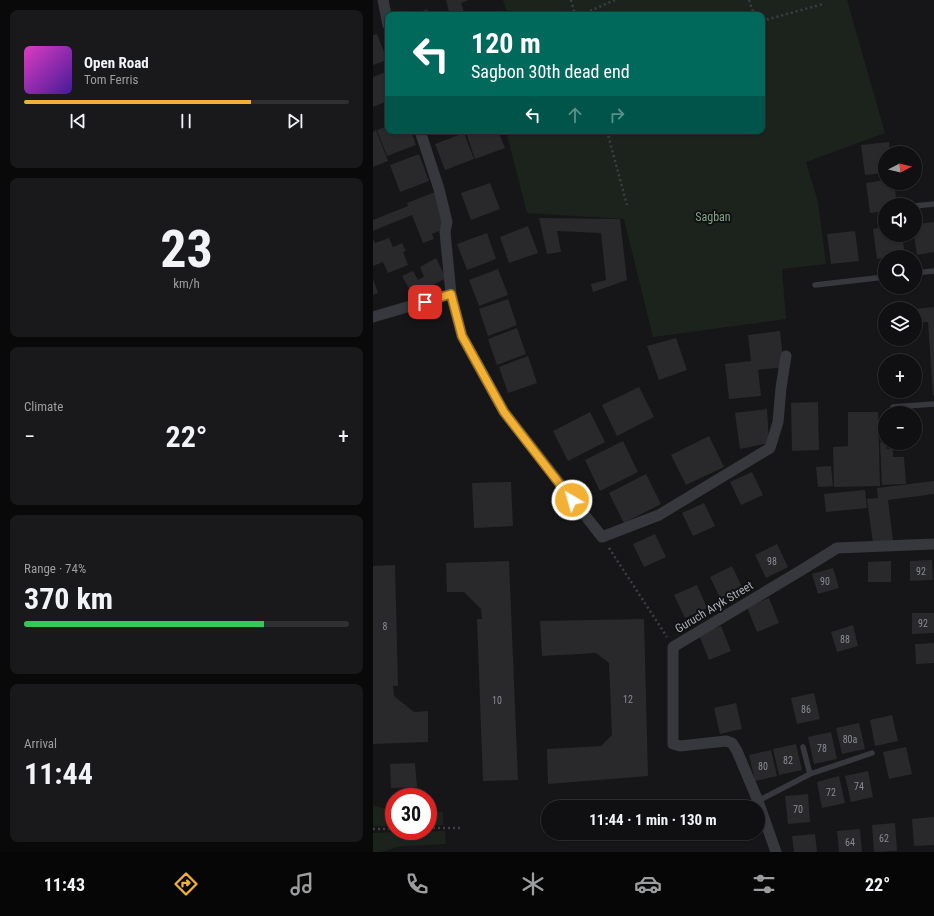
<!DOCTYPE html>
<meta charset="utf-8">
<style>
body{margin:0;font-family:"Roboto Condensed",sans-serif;background:#19191b;color:#f1f3f6;height:100vh;display:flex;flex-direction:column;font-size:15px;white-space:nowrap}
*{box-sizing:border-box;margin:0}
p{font-size:13px;color:#9c9d9f}
.icon{flex:none;width:22px;height:22px;fill:none;stroke:currentColor;stroke-width:2;stroke-linecap:round;stroke-linejoin:round}
.map{position:relative;flex:1;overflow:hidden}
.panel{display:flex;flex-direction:column;gap:10px;padding:10px;background:#09090a;width:373px}
.panel>*{flex:none}
.top-card{position:absolute;left:12px;top:12px;width:380px;height:122px;border-radius:8px;box-shadow:0 1px 3px #0004,0 0 0 1px #303032;background:#00695c;color:#fff;overflow:hidden}
.needle{width:26px;rotate:83deg}
.buttons{position:absolute;left:505px;top:146px;display:grid;gap:8px}
.buttons a{display:grid;place-items:center;width:44px;height:44px;border-radius:50%;background:#101012;box-shadow:0 1px 3px #0004,0 0 0 1px #303032;font-size:20px}
.speed{position:absolute;left:12px;top:788px;display:flex;gap:8px;font-size:20px;font-weight:700;text-align:center}
.speed>*{display:grid;place-content:center;width:52px;height:52px;border-radius:50%;background:#101012;box-shadow:0 1px 3px #0004,0 0 0 1px #303032;line-height:1}
.speed .limit{border:6px solid #d22;background:#fff;color:#111}
.pin{position:absolute;display:grid;place-items:center;width:34px;height:34px;color:#fff;margin:-17px;border-radius:8px;box-shadow:0 2px 6px #0006}
.me{position:absolute;width:44px;margin:-22px;rotate:322deg;stroke-linejoin:round;filter:drop-shadow(0 0 3px #0008)}
.turn{display:flex;align-items:center;gap:14px;height:84px;padding:0 20px;font-size:18px}
.turn .icon{width:52px;height:52px;stroke-width:2.5}
.turn b{display:block;font-size:28px;line-height:34px}
.lanes{display:flex;align-items:center;height:38px;padding:0 20px;background:#0003;justify-content:center;gap:20px;direction:ltr}
.lanes .off{opacity:.35}
.big{font-size:30px;font-weight:700;line-height:1.1}
.panel .widget{flex:1;display:flex;flex-direction:column;justify-content:center;gap:6px;min-width:0;padding:0 14px;border-radius:8px;background:#19191b}
.panel .dial{align-items:center;gap:0}
.dial b{font-size:52px;line-height:1}
.song{display:flex;align-items:center;gap:12px}
.cover{width:48px;height:48px;border-radius:6px;background:linear-gradient(135deg,hsl(310 70% 55%),hsl(260 70% 35%))}
.played{height:4px;border-radius:2px;background:linear-gradient(90deg,#f2b134 70%,#303032 70%)}
.keys{display:flex;justify-content:space-around;direction:ltr}
.heat{display:flex;justify-content:space-between;align-items:center;font-size:22px;direction:ltr}
.charge{height:6px;border-radius:3px;background:linear-gradient(90deg,#34c759 74%,#303032 0)}
.trip{position:absolute;left:168px;top:800px;width:224px;height:40px;border-radius:20px;background:#101012;box-shadow:0 1px 3px #0004,0 0 0 1px #303032;font-weight:700;line-height:40px;text-align:center}
.tabs{display:flex;height:64px;justify-content:space-around;align-items:center;background:#060607;color:#9c9d9f}
.tabs .icon{width:28px;height:28px}
.tabs .on{color:#f2b134}
.tabs b{font-size:18px;color:#f1f3f6}
main{display:flex;flex:1;min-height:0}
.map>svg:first-child{display:block}
.green{fill:#1c231d}
.building{fill:#29292c}
.lines{fill:none;stroke-linecap:round;stroke-linejoin:round}
.path{stroke:#3d3f44;stroke-width:2.5;stroke-dasharray:2 3;stroke-linecap:butt}
.lane{stroke:#37383d;stroke-width:5.5}
.street{stroke:#37383d;stroke-width:11}
.route-casing{stroke:#9d7322;stroke-width:10}
.route{stroke:#f2b134;stroke-width:7}
.labels{text-anchor:middle;dominant-baseline:central;stroke-width:4;stroke-linejoin:round;paint-order:stroke}
.number-label{font-size:10px;fill:#888b94}
.park-label{font-size:12px;fill:#7fa381;stroke:#111113}
.street-label{font-size:12px;fill:#a8adb8;stroke:#111113}
</style>
<main>
<section class="panel">
<div class="widget">
<div class="song"><i class="cover"></i><div><b>Open Road</b><p>Tom Ferris</p></div></div>
<div class="played"></div>
<div class="keys"><svg class="icon" aria-label="previous" viewBox="0 0 24 24"><path d="M18 5L8 12l10 7zM5 5v14"/></svg><svg class="icon" aria-label="pause" viewBox="0 0 24 24"><path d="M8 5v14M16 5v14"/></svg><svg class="icon" aria-label="next" viewBox="0 0 24 24"><path d="M6 5l10 7-10 7zM19 5v14"/></svg></div>
</div>
<div class="widget dial"><b>23</b><p>km/h</p></div>
<div class="widget"><p>Climate</p>
<div class="heat"><a>−</a><b class="big">22°</b><a>+</a></div>
</div>
<div class="widget"><p>Range · 74%</p><b class="big">370 km</b><div class="charge"></div></div>
<div class="widget"><p>Arrival</p><b class="big">11:44</b></div>
</section>
<div class="map">
<svg width="561" height="852" viewBox="0 0 561 852">
<rect width="100%" height="100%" fill="#161618"/>
<path class="green" d="M130,0H474L512,133L433,162L445,202L453,264L409,269L413,319L280,337L251,219L154,213L133,131H389V15H135Z
M0,805L21,812V826H0Z
M55,812H70V825L55,826Z
M72,831L73,844L28,846L8,852H0V833Z"/>
<path class="building" d="M73,0H96L88,3L92,15H77Z
M54,9L56,15H39Z
M4,34L14,60L0,65V35Z
M15,71V101L0,107V77Z
M15,126V131H38L43,145L14,156L4,130Z
M3,130L15,161L0,167V132Z
M96,131H125L132,148L102,159L93,132Z
M91,133L101,159L72,170L62,144Z
M516,142L517,153H512V173L492,175L488,145Z
M46,154L56,181L27,192L17,165Z
M512,180V183H521L524,205H512V211L497,213L493,183Z
M117,183L127,209L98,220L88,193Z
M62,192L73,228L59,234L61,239L50,243L39,215L0,231V220L35,206L34,203Z
M166,218L247,219L254,280L220,292L218,284L233,280L228,233L184,231L188,252L174,254Z
M561,222V252L544,255L541,235H542V224Z
M155,226L165,253L136,263L127,237Z
M512,227V235H529L532,256L512,257L504,259L500,229Z
M482,231L486,261L458,264L454,234Z
M114,233L123,259L94,270L84,244Z
M16,238L20,247L29,243L33,251L30,252L35,265L15,273L10,262L0,266V239L2,243Z
M63,258L73,278L40,296L29,276L40,271L45,280L51,277L47,267Z
M125,269L135,295L106,306L96,280Z
M0,279L5,293L0,295Z
M135,299L144,325L115,336L106,309Z
M561,307V395H560L555,322L542,323V309Z
M144,328L153,354L124,365L115,339Z
M407,331L411,367L385,370L388,396L356,399L352,364L378,361L375,335Z
M303,338L314,370L286,380L274,346Z
M155,356L164,383L135,393L126,367Z
M266,387L281,417L244,436L229,405Z
M445,402L446,450L419,451L418,403Z
M394,409L396,443L367,449L362,413Z
M217,412L232,442L195,461L180,431Z
M475,412H505L507,486L461,487L460,447L475,446Z
M336,436L351,467L313,485L298,455Z
M250,441L265,472L227,491L212,460Z
M507,442L513,443L514,449L520,448V457H531L533,484L509,485Z
M458,466L460,486L445,487L443,467Z
M379,472L390,495L368,505L357,482Z
M273,474L288,504L251,523L236,493Z
M561,481V494L515,500L520,541L500,543L494,499L505,498L504,488Z
M138,482L140,526L101,528L99,483Z
M492,490L494,508L453,512L451,494Z
M331,503L342,526L320,536L309,513Z
M282,534L293,557L271,567L260,544Z
M404,544L415,567L393,578L382,555Z
M559,560L560,580L537,581V561Z
M136,561L145,780L110,781L104,619H109L108,609L91,592H74L73,563Z
M518,561V582H495V562Z
M22,565L25,686H20L21,696L41,712L55,711V742L0,744V566Z
M359,566L370,589L348,600L337,577Z
M460,568L466,588L445,594L439,574Z
M324,585L334,608L312,618L301,595Z
M396,598L406,623L384,632L374,607Z
M539,613H561V633L539,634Z
M271,619L275,776L175,784L174,749L228,746L239,735L236,663L223,653L169,656L167,621Z
M480,625L485,646L464,652L458,632Z
M348,626L358,651L336,660L326,635Z
M561,643V663L543,664L542,644Z
M441,693L447,719L424,724L418,698Z
M363,703L369,729L347,734L341,708Z
M519,715L525,741L502,746L497,720Z
M486,723L492,749L469,754L463,728Z
M458,732L464,759L441,764L435,737Z
M423,744L429,770L406,775L400,749Z
M533,747L539,774L516,779L510,752Z
M398,750L404,776L382,781L376,755Z
M42,763L44,787L18,788L17,764Z
M495,771L500,797L478,802L472,776Z
M466,776L472,803L449,808L444,782Z
M435,794L437,822L415,824L412,796Z
M561,817V845L541,846L539,819Z
M522,823L524,851L501,852L499,825Z
M487,829L489,852H466L464,831Z
M442,834L444,852H421L419,836Z"/>
<g class="lines">
<path class="path" d="M198,0L202,15
M376,0L381,15
M208,15L242,0
M389,21L450,4
M234,131L254,205
M236,548L294,637
M55,828H88
M0,829H21"/>
<path class="lane" d="M542,206L561,204
M542,273L561,271
M442,285L512,277
M520,407L561,404
M430,747L437,774
M385,801L437,774L499,753"/>
<path class="street" d="M10,0L15,25
M47,131L66,189L74,222L72,232L78,294L89,336L131,412L229,537L286,515L397,448L405,422L408,388L413,356
M0,317L78,294
M403,852L385,801L364,751L359,743L353,741L307,746L300,744V647L432,568L464,548L561,544"/>
</g>
<g class="lines">
<g class="route-casing">
<path id="route" d="M52,302L78,294L89,336L131,412L199,500"/>
</g>
<use href="#route" class="route"/>
</g>
<g class="labels">
<g class="number-label">
<text x="399" y="561">98</text>
<text x="548" y="571">92</text>
<text x="452" y="581">90</text>
<text x="550" y="623">92</text>
<text x="12" y="626">8</text>
<text x="472" y="639">88</text>
<text x="255" y="699">12</text>
<text x="124" y="700">10</text>
<text x="433" y="709">86</text>
<text x="477" y="739">80a</text>
<text x="449" y="748">78</text>
<text x="415" y="760">82</text>
<text x="390" y="766">80</text>
<text x="486" y="786">74</text>
<text x="458" y="792">72</text>
<text x="425" y="809">70</text>
<text x="511" y="838">62</text>
<text x="477" y="842">64</text>
</g>
<g class="park-label">
<text x="340" y="217">Sagban</text>
</g>
<g class="street-label">
<text transform="translate(341 607) rotate(-31)">Guruch Aryk Street</text>
</g>
</g>
</svg>
<div class="buttons">
<a><svg class="needle" viewBox="-14 -14 28 28"><path d="M0-13l5 13h-10z" fill="#e53935"/><path d="M0 13l5-13h-10z" fill="#9c9d9f"/></svg></a>
<a><svg class="icon" aria-label="sound" viewBox="0 0 24 24"><path d="M4 9h4l5-4v14l-5-4H4zM17 9q2 3 0 6"/></svg></a>
<a><svg class="icon" aria-label="search" viewBox="0 0 24 24"><circle cx="10" cy="10" r="6"/><path d="M15 15l6 6"/></svg></a>
<a><svg class="icon" aria-label="layers" viewBox="0 0 24 24"><path d="M12 4l9 5-9 5-9-5zM3 14l9 5 9-5"/></svg></a>
<a>+</a>
<a>−</a>
</div>
<div class="speed"><div class="limit">30</div></div>
<div class="pin" style="left:52px;top:302px;background:#d93025"><svg class="icon" aria-label="arrive" viewBox="0 0 24 24"><path d="M6 21V4h12l-3 4 3 4H6"/></svg></div>
<svg class="me" style="left:199px;top:500px" viewBox="-20 -20 40 40"><circle r="17" fill="#f2b134" stroke="#fff" stroke-width="3"/><path d="M0-11L8 9 0 5-8 9z" fill="#fff"/></svg>
<div class="trip">11:44 · 1 min · 130 m</div>
<div class="top-card">
<div class="turn"><svg class="icon" aria-label="left" viewBox="0 0 24 24"><path d="M17 20v-9H6M10 6l-5 5 5 5"/></svg><div><b>120 m</b>Sagbon 30th dead end</div></div>
<div class="lanes"><svg class="icon" aria-label="left" viewBox="0 0 24 24"><path d="M17 20v-9H6M10 6l-5 5 5 5"/></svg><svg class="icon off" aria-label="ahead" viewBox="0 0 24 24"><path d="M12 20V5M6 11l6-6 6 6"/></svg><svg class="icon off" aria-label="right" viewBox="0 0 24 24"><path d="M7 20v-9h11M14 6l5 5-5 5"/></svg></div>
</div>
</div>
</main>
<nav class="tabs">
<b>11:43</b>
<svg class="icon on" aria-label="directions" viewBox="0 0 24 24"><path d="M12 3l9 9-9 9-9-9zM9 14v-3h6M13 9l2 2-2 2"/></svg>
<svg class="icon" aria-label="music" viewBox="0 0 24 24"><path d="M9 18V5l10-2v13"/><circle cx="6" cy="18" r="3"/><circle cx="16" cy="16" r="3"/></svg>
<svg class="icon" aria-label="phone" viewBox="0 0 24 24"><path d="M5 4h4l2 5-3 2q2 4 5 5l2-3 5 2v4C11 20 4 13 5 4z"/></svg>
<svg class="icon" aria-label="climate" viewBox="0 0 24 24"><path d="M12 3v18M4 7l16 10M4 17L20 7"/></svg>
<svg class="icon" aria-label="car" viewBox="0 0 24 24"><path d="M5 17H2v-5l4-1 3-4h7l3 4 3 1v5h-3M9 17h6M6 11h13"/><circle cx="7" cy="17" r="2"/><circle cx="17" cy="17" r="2"/></svg>
<svg class="icon" aria-label="filters" viewBox="0 0 24 24"><path d="M4 7h16M4 17h16"/><circle cx="9" cy="7" r="2"/><circle cx="15" cy="17" r="2"/></svg>
<b>22°</b>
</nav>
